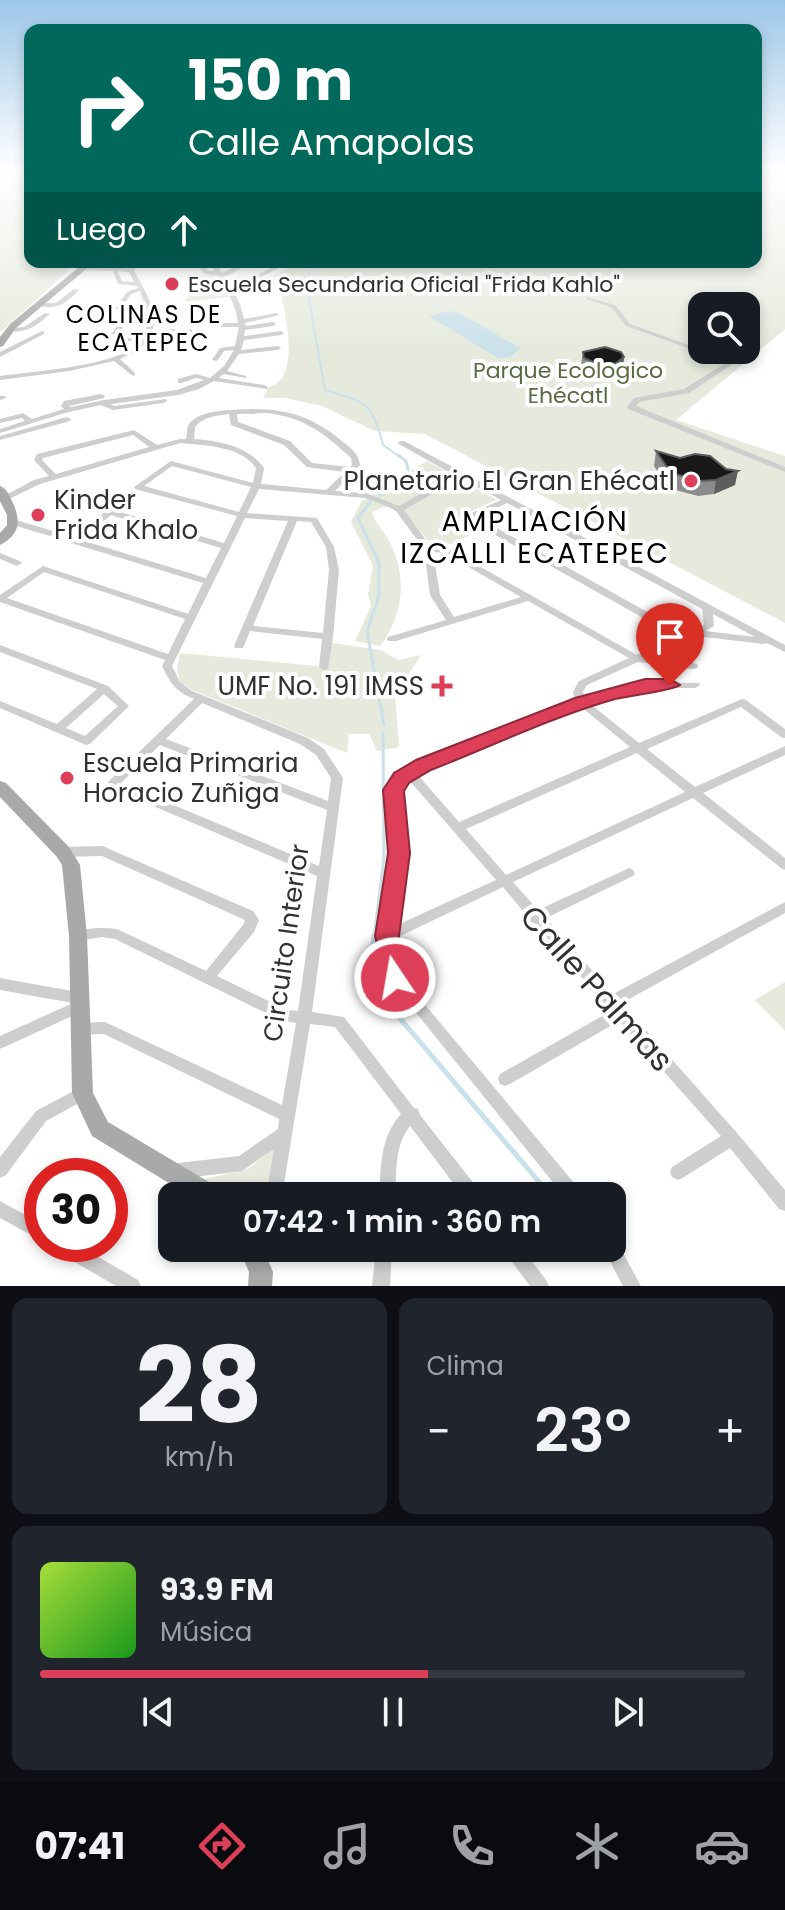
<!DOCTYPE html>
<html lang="es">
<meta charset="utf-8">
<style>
body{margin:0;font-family:Poppins,sans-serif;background:#20242c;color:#f1f3f6;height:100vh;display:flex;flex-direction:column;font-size:30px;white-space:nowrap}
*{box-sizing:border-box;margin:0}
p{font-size:26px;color:#9ea1a6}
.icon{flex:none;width:44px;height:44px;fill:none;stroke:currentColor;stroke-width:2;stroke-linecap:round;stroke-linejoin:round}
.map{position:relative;height:1286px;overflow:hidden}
.details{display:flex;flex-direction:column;gap:12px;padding:12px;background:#0d0f14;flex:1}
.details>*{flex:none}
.guide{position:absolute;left:24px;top:24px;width:738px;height:244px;border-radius:16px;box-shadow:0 4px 12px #0003;background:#00695c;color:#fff;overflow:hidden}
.buttons{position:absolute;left:688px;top:292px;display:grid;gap:16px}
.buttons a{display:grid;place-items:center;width:72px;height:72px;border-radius:16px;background:#171b24;box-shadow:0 4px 12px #0003;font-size:40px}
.speed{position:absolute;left:24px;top:1158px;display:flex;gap:16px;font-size:40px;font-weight:700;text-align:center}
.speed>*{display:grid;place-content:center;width:104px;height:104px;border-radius:50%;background:#171b24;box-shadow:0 4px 12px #0003;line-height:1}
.speed .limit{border:12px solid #d22;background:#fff;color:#111}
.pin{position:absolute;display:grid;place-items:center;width:68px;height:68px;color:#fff;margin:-82px -34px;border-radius:50% 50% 50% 0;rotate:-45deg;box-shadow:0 0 8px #0007}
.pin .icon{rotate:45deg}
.me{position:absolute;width:88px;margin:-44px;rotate:348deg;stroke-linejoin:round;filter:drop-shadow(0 0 6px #0008)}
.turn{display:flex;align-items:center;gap:28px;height:168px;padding:0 32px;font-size:36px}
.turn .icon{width:104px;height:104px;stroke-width:2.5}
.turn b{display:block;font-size:56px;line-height:68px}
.then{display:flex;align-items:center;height:76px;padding:0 32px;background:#0003;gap:16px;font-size:30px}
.big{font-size:60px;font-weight:600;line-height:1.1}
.details .card{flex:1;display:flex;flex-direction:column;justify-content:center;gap:12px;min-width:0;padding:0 28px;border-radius:16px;background:#20242c}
.details .dial{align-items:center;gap:0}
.dial b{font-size:104px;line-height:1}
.song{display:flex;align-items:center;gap:24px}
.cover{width:96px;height:96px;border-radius:12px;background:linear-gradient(135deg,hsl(80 70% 55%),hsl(120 70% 35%))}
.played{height:8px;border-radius:4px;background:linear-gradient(90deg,#dd3f58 55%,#363941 55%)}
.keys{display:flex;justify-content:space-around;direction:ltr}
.heat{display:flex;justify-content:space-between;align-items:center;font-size:44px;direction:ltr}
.details .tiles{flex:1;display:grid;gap:12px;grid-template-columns:1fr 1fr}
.card:last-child{grid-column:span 2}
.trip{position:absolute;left:158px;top:1182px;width:468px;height:80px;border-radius:16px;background:#171b24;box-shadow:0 4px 12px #0003;font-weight:600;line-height:80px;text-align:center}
.tab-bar{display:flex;height:128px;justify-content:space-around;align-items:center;background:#090b0e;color:#9ea1a6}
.tab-bar .icon{width:56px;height:56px}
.tab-bar .active{color:#dd3f58}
.tab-bar b{font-size:36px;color:#f1f3f6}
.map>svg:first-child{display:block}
.green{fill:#e5eadd;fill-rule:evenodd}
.water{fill:#cbe1e9}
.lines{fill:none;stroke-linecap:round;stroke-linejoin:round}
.stream-far2{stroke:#cbe1e9;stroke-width:2}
.stream-far1{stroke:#cbe1e9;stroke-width:3}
.stream{stroke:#cbe1e9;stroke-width:5}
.minor{fill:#cecece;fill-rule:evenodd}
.major{fill:#a9a9a9;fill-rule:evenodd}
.wall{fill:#8c8c8c}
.shaded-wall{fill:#5d5d5d}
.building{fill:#181818;stroke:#5d5d5d;stroke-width:2}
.route{fill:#dd3f58;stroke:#902939;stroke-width:2}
.poi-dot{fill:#dd3f58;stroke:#fff;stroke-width:3}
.labels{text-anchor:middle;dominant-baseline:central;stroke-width:8;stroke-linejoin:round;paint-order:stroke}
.far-poi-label{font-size:22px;fill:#313131;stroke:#fff;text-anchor:start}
.far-park-label{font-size:22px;fill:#586b40;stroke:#fff}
.far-neighbourhood-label{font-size:24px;letter-spacing:2px;fill:#000;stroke:#fff}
.poi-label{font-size:26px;fill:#313131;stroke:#fff;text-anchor:end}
.street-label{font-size:26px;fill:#313131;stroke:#fff}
.neighbourhood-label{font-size:28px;letter-spacing:2px;fill:#000;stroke:#fff}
.near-street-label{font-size:32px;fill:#313131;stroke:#fff}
</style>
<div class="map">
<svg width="785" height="1286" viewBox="0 0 785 1286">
<rect width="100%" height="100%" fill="#fff"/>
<path class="green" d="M0,170H30V262H78L0,332Z
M756,170H785V329L676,420L785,456V623L425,434L375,431L322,406L285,398H263L269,387C304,378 283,304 277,277L283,276L270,277L289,268L292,262H469L428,275L474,262H756ZM702,306H746V350H702Z
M215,274L230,297L184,302L203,275Z
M427,461L497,500L473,510L470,520L483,529L451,544L433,546L400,508L383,507L372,512C375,524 383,529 388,539C408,575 404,615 380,646L355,641L371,606L368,594L373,566L351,522L361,502Z
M332,643L381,650L398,660L421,655L395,695L399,747L377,751L369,734H349L347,753L192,690L180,682L177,669L180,653L327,667Z
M785,982V1031L755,1000Z
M278,1145L269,1196H227L200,1180L248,1169Z"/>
<path class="water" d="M448,311L459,313L520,348L512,356L499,359L429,316Z"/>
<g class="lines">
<path class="stream-far2" d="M309,262V300L325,390C366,402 372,402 383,445L400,457"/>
<path class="stream-far1" d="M379,496L410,479L406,461L398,455
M371,501L358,518L379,563V596L367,631L384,725
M374,937L384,858L383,733"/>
<path class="stream" d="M374,935L369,982L551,1196"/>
<path class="minor" d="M137,262H144L134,270C144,290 157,306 153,329H190L192,330V332L152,333L140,349L120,359L135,373V375L133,376L114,361L69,371L0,380V376C36,371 102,367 132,349C137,345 141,340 144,335L137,336L115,352L110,351L133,333L146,330L148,317L130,319L116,335L111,334L126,316L148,313L140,291L131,294L120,310L115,309L127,292L138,288L137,286L118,284L113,271L81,270L78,268L81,266L130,268ZM117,271L129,272L134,282L122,281Z
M197,262H203L208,271H215L209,262H215L222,273L245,262H253L225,277L231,287L278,265L283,266L233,291L240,304L244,319L276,313L279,315L245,323L246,326L273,322L276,324L273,326L245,330L244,336L281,331L284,333L281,335L244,340L241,350L278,346L281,348L278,350L239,354L227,371L246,376V378L223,374L219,378L264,385L268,387L267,389L214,381L199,389L178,395L111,404L114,406L166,399L167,401L163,403L113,410L101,405L65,413L0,433V429L25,421L22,418L0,423V419L23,413L32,419L64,409L61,406L64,401L101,394L105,396L104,398L69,406L71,407L104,400L177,390L204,380L196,378L181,383H178V379L196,374L210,378L224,366L234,350L224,351L217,361L212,360L220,348L235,346L239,327H209L206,325L209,323H238C236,305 227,290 217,275L204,274Z
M74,289L79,290C65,304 57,311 37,305L40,303H56Z
M586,297L615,305L630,324L734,361V363L689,393L639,402L636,406L785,467V472L628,409L627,407L634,398L684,389L727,362L626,326L611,307L586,299Z
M45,313L50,314C36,326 25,335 6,330L9,328L24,327Z
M42,331L45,333L44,334L0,357V352Z
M0,396H5L6,398L0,400Z
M251,409C288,409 314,417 343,442C352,449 359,454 360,466L335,491L366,493L399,506L454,475L397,443L401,441H404L785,645V652L767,643L763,644L696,636L690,640L685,641L648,657L693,663L697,664L698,666L697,668L693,669L638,662L587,685L583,692L585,698L645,682L699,683L700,685L695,688H645L589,703L639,743L742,699L746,700L785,729V738L781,737L741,707L647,749L695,787L785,746V755L703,793L785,858V870L781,868L693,798L513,882L538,910L625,870L629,868L633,870L635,873L633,876L546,918L613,994L785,902V913L622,1003L737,1133L785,1190V1211L779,1209L730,1148L684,1177L678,1180L672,1177L670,1172L672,1167L721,1136L619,1021L510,1084L505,1086L500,1084L498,1079L500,1074L611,1011L605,1007L603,1002L534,923L529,922L528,917L503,887L394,939L401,976L580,1190L582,1196H564L388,978L380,936L393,853L387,790L397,775L420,762L575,700L573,692L579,681L629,658L528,601L396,641H388L387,639L388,637L446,620L430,595L424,549L396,511L387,506L365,498L259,489L247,513L317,518L334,547L339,570L333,637L328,669L324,670L319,667L322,639L250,631L243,648H235L234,646L288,521L245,518L172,666L180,682L192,691L308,738L324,749L343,778L312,1012L344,1017L414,1108L418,1109L420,1115L479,1190L481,1196H463L410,1126C394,1146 397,1172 395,1196H379C381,1167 380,1137 401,1114L335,1027L310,1024L282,1196H266L274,1149L242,1171L178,1179L172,1176L170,1171L172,1166L178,1163L239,1156L278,1129L279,1119L104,1034L80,1035L75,1033L73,1029L75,1025L80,1023L105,1022L282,1105L296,1023L280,1020L115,939L102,937L78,941L73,940L71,936L73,932C88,928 102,927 117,929L206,971L243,925L245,921L243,919L102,856L63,857L59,855L57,852L59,849L63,847L103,846L107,848L253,911L259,920L254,932L217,976L287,1010L298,1011L317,876L109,787L107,784L109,781L194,699C175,691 171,684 162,666L165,660L0,602V595L43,566L188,614L203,583L71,543L70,541L107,510L110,509L224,543L237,516L135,489L134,487L171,461L253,483L256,468L251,462L243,456L233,451L212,446L180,443L40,484L9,499L6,500L2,497L34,480L49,476L34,460L37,454L134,430L157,445L180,439H186C187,436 187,428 188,426C196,409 234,410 251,409ZM268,413C305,418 325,434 351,458L352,465L350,467L312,463L290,441L238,422L237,414ZM229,414L231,425L284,445L307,467L345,472L326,490L261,484L264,468C248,446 220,441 194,439L195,427C204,416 216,416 229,414ZM133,435L149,447L56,474L42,460L43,458ZM172,466L251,487L239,512L144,486ZM460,478L501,500L467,515L466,517L467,519L677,637L637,655L449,549L431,547L404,510ZM507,503L702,609L704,625L685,633L477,517ZM111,515L221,548L206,578L81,540ZM297,521L311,522L326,547L329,570L323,633L253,626ZM433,552L444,553L521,597L454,617L440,595ZM44,572L185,619L168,654L7,598ZM713,614L755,637L706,631L714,626ZM202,703L300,744L316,755L331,778L328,801L166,739ZM580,706L630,747L459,822L417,774L428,768ZM160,745L327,810L319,866L121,783ZM637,753L685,792L506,875L466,829ZM408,779L496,880L395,926L405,853L399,790Z
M67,417L71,419L70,421L0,440V436Z
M13,519L53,531L54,533L50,536L10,524L9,522L10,520Z
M0,553L20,561L22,563L17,566L0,559Z
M0,645L108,686L129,706L90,744L86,745L0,708V701L57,724L97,689L0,652ZM104,694L118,706L85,736L66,728Z
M0,978L78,992L83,994L85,998L82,1002L85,1007L83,1011L0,1049V1036L73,1003L0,990Z
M83,1086L88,1088L91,1093L88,1098L46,1121L6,1175L0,1178V1157L36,1111Z
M0,1201L42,1224V1241L0,1218Z
M612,1240L617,1242L641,1286H623L603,1248H612Z
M52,1244H76L138,1280L141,1286H116L54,1250Z
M376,1248H392L390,1286H372Z
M504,1248H522L546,1280L549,1286H530L506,1254Z"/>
<path class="major" d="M84,263L91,265L16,328L3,346L0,347V337L10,324Z
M0,486C7,489 8,493 12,501C21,520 21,534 0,545V533L7,525V515L0,501Z
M0,781L6,783L69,847L80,865L87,936L93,1093L108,1122L219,1188L222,1196H190L92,1136L72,1093L69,936L62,865L57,857L0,797Z
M239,1248H263L273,1272L272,1286H248L249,1272Z"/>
</g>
<path class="wall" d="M605,347L623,371L614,377H597L582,371L581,365L583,352Z
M656,451L735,485L714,494L698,496L668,488L654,466Z"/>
<path class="shaded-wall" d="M624,357L623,371L614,377L616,363Z
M738,471L735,485L714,494L716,480Z"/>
<path class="building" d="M605,347L621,352L624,357L616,363L598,364L584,358L583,352Z
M656,451L680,458L695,454L710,456L726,469L738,471L716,480L700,481L671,473Z"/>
<linearGradient id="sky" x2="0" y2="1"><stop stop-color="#9cc6e8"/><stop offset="0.49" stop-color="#fff"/><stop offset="1" stop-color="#fff" stop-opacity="0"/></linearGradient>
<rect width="785" height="350" fill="url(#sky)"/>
<path class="route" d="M645,679H670L680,685C675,690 628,696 615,699C552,717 492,746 431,770L409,783L404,791L410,853L399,936L408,978L404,985L395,988L387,985L375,936L388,853L383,790L394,773L416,760L575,698Z"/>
<g class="poi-dot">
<circle cx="172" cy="284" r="8"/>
<circle cx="691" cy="481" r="8"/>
<circle cx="38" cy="515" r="8"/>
<path d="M438 674h8v8h8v8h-8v8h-8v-8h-8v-8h8z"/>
<circle cx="67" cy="778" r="8"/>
</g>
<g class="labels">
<g class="far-poi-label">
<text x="188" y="284">Escuela Secundaria Oficial "Frida Kahlo"</text>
</g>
<g class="far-park-label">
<text x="568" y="370">Parque Ecologico<tspan x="568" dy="25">Ehécatl</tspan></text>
</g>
<g class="far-neighbourhood-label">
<text x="144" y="314">COLINAS DE<tspan x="144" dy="28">ECATEPEC</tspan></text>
</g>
<g class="poi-label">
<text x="675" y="481">Planetario El Gran Ehécatl</text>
<text x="54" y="500" text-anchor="start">Kinder<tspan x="54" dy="30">Frida Khalo</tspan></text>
<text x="424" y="686">UMF No. 191 IMSS</text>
<text x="83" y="763" text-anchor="start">Escuela Primaria<tspan x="83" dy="30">Horacio Zuñiga</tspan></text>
</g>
<g class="street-label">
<text transform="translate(286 943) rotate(-82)">Circuito Interior</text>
</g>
<g class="neighbourhood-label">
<text x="535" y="521">AMPLIACIÓN<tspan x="535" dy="32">IZCALLI ECATEPEC</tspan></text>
</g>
<g class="near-street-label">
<text transform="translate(597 988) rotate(48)">Calle Palmas</text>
</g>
</g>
</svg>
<div class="buttons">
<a><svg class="icon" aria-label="search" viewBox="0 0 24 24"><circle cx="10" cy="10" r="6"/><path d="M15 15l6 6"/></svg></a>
</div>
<div class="speed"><div class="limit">30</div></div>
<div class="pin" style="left:670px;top:685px;background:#d93025"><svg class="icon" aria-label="arrive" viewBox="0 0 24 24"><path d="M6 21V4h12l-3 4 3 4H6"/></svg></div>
<svg class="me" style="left:395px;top:978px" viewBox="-20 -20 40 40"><circle r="17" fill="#dd3f58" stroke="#fff" stroke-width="3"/><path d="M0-11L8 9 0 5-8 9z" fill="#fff"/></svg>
<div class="trip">07:42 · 1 min · 360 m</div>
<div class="guide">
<div class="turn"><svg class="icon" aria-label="right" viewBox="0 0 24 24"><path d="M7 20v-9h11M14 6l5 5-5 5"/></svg><div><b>150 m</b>Calle Amapolas</div></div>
<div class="then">Luego<svg class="icon" aria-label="ahead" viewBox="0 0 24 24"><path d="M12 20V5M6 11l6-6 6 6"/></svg></div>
</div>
</div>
<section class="details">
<div class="tiles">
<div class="card dial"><b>28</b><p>km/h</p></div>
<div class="card"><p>Clima</p>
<div class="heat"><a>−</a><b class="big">23°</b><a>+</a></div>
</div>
<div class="card">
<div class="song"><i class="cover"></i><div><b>93.9 FM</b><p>Música</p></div></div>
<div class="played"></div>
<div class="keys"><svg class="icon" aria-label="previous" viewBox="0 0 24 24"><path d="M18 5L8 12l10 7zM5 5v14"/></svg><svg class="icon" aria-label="pause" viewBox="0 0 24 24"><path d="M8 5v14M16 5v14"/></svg><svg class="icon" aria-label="next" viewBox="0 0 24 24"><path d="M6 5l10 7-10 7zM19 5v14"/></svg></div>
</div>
</div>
</section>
<nav class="tab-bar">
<b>07:41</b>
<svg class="icon active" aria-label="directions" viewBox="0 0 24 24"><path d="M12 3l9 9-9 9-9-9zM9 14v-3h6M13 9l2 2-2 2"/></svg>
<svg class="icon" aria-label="music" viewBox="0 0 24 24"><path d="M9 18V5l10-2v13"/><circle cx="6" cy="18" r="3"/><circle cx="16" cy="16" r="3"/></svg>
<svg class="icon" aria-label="phone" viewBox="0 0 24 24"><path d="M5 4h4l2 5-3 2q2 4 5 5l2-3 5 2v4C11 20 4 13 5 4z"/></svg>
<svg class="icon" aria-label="climate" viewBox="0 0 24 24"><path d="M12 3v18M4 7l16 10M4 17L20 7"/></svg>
<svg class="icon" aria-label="car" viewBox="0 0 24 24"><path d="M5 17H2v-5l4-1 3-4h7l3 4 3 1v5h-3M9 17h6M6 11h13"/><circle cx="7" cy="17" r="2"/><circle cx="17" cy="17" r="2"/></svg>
</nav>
